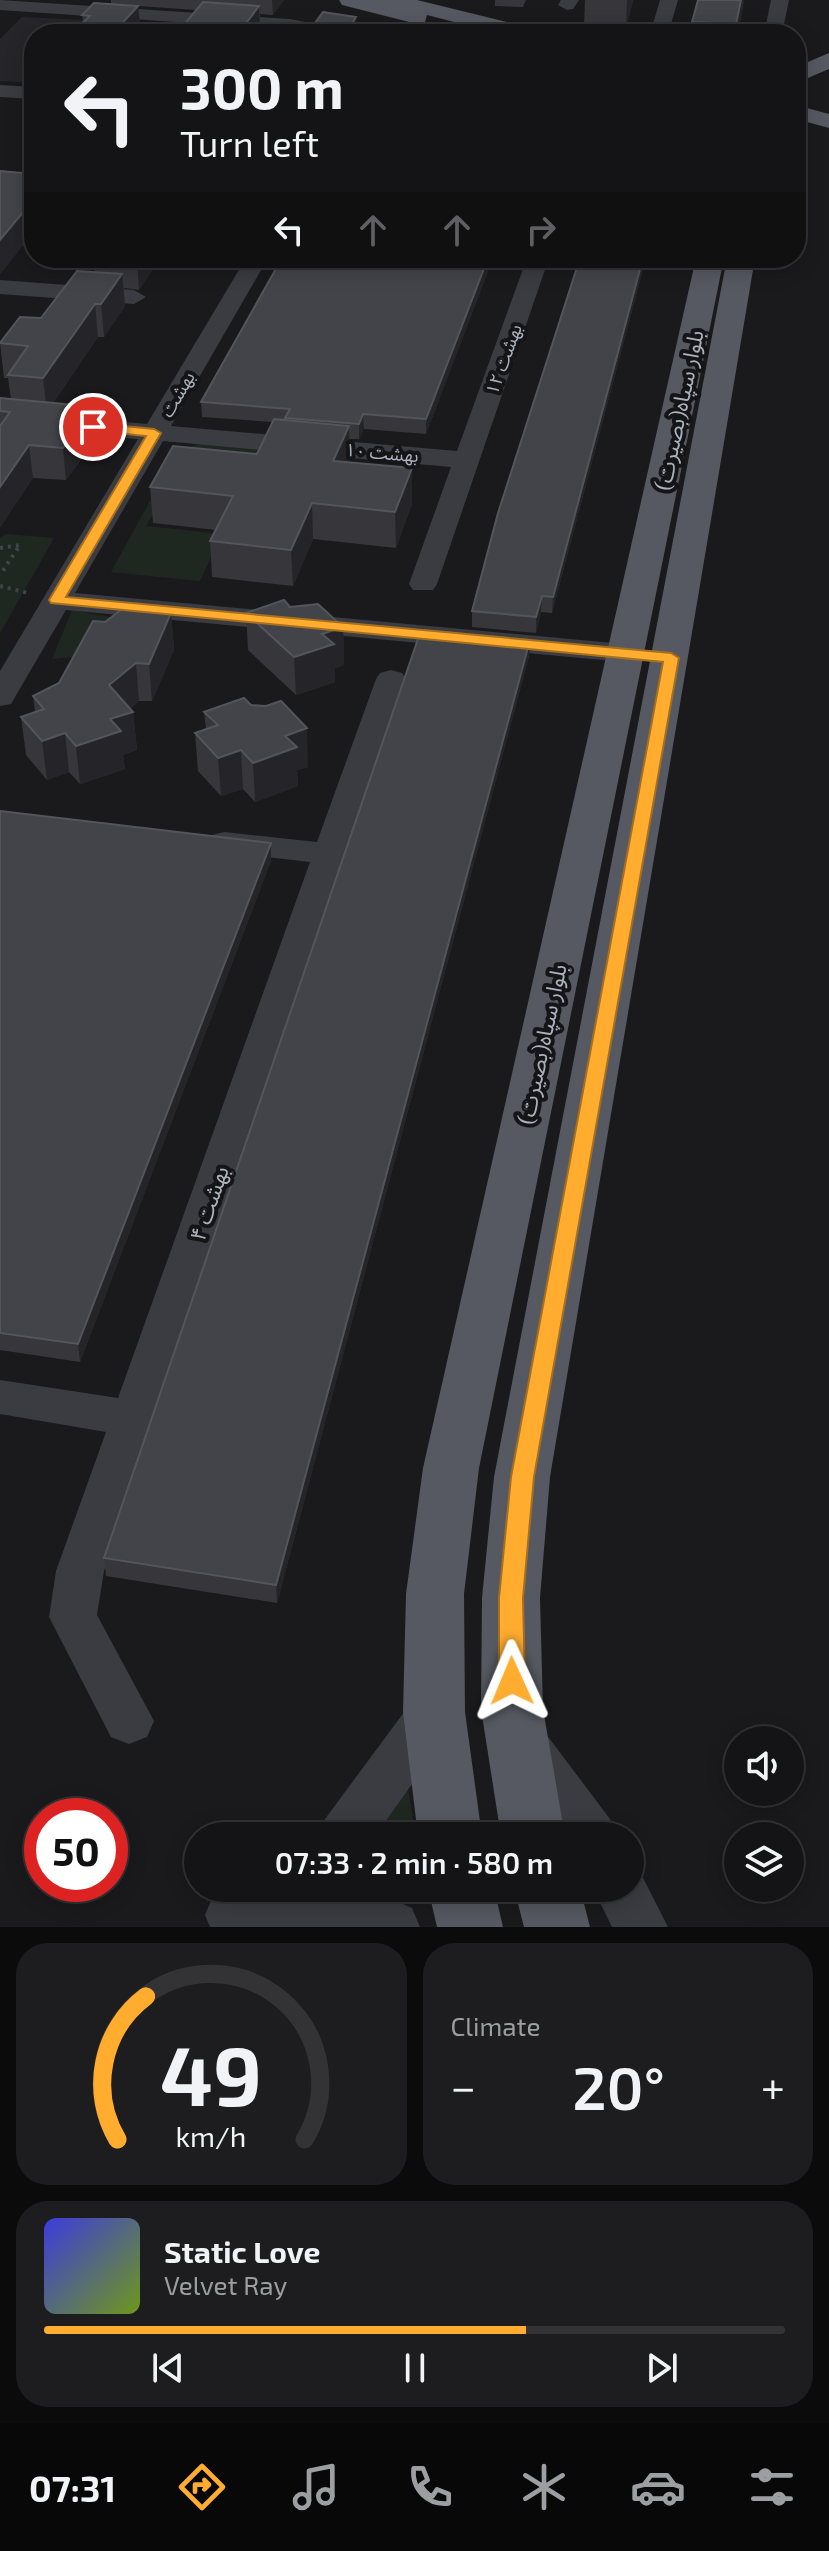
<!DOCTYPE html>
<meta charset="utf-8">
<style>
body{margin:0;font-family:"Exo 2","Noto Sans Arabic",sans-serif;background:#1d1d1f;color:#f1f3f6;height:100vh;display:flex;flex-direction:column;font-size:30px;white-space:nowrap}
*{box-sizing:border-box;margin:0}
p{font-size:26px;color:#9d9ea1}
.icon{flex:none;width:44px;height:44px;fill:none;stroke:currentColor;stroke-width:2;stroke-linecap:round;stroke-linejoin:round}
.map{position:relative;height:1927px;overflow:hidden}
.sheet{display:flex;flex-direction:column;gap:16px;padding:16px;background:#0b0b0c;flex:1}
.sheet>*{flex:none}
.top-card{position:absolute;left:24px;top:24px;width:782px;height:244px;border-radius:32px;box-shadow:0 4px 20px #0003,0 0 0 2px #333335;background:#141416;color:#f1f3f6;overflow:hidden}
.fabs{position:absolute;left:724px;top:1726px;display:grid;gap:16px}
.fabs a{display:grid;place-items:center;width:80px;height:80px;border-radius:50%;background:#141416;box-shadow:0 4px 20px #0003,0 0 0 2px #333335;font-size:40px}
.speed{position:absolute;left:24px;top:1798px;display:flex;gap:16px;font-size:40px;font-weight:700;text-align:center}
.speed>*{display:grid;place-content:center;width:104px;height:104px;border-radius:50%;background:#141416;box-shadow:0 4px 20px #0003,0 0 0 2px #333335;line-height:1}
.speed .limit{border:12px solid #d22;background:#fff;color:#111}
.pin{position:absolute;display:grid;place-items:center;width:68px;height:68px;color:#fff;margin:-34px;border:4px solid #fff;border-radius:50%;box-shadow:0 2px 8px #0007}
.me{position:absolute;width:88px;margin:-44px;rotate:359deg;stroke-linejoin:round;filter:drop-shadow(0 0 6px #0008)}
.turn{display:flex;align-items:center;gap:28px;height:168px;padding:0 24px;font-size:36px}
.turn .icon{width:104px;height:104px;stroke-width:2.5}
.turn b{display:block;font-size:56px;line-height:68px}
.lanes{display:flex;align-items:center;height:76px;padding:0 24px;background:#0003;justify-content:center;gap:40px;direction:ltr}
.lanes .off{opacity:.35}
.big{font-size:60px;font-weight:600;line-height:1.1}
.sheet .widget{flex:1;display:flex;flex-direction:column;justify-content:center;gap:12px;min-width:0;padding:0 28px;border-radius:32px;background:#1d1d1f}
.sheet .dial{align-items:center;gap:0}
.dial svg{height:208px;overflow:visible;fill:none;stroke:#333335;stroke-width:7;stroke-linecap:round;text-anchor:middle}
.dial text{fill:#f1f3f6;stroke:none}
.song{display:flex;align-items:center;gap:24px}
.cover{width:96px;height:96px;border-radius:12px;background:linear-gradient(135deg,hsl(240 70% 55%),hsl(80 70% 35%))}
.played{height:8px;border-radius:4px;background:linear-gradient(90deg,#ffac2f 65%,#333335 65%)}
.keys{display:flex;justify-content:space-around;direction:ltr}
.heat{display:flex;justify-content:space-between;align-items:center;font-size:44px;direction:ltr}
.sheet .tiles{flex:1;display:grid;gap:16px;grid-template-columns:1fr 1fr}
.widget:last-child{grid-column:span 2}
.trip{position:absolute;left:184px;top:1822px;width:460px;height:80px;border-radius:40px;background:#141416;box-shadow:0 4px 20px #0003,0 0 0 2px #333335;font-weight:600;line-height:80px;text-align:center}
.menu{display:flex;height:128px;justify-content:space-around;align-items:center;background:#080809;color:#9d9ea1}
.menu .icon{width:56px;height:56px}
.menu .on{color:#ffac2f}
.menu b{font-size:36px;color:#f1f3f6}
.map>svg:first-child{display:block}
.built{fill:#26262a}
.green{fill:#1f2820}
.lines{fill:none;stroke-linecap:round;stroke-linejoin:round}
.path{stroke:#404349;stroke-width:4;stroke-dasharray:3 5;stroke-linecap:butt}
.minor{fill:#3a3c42;fill-rule:evenodd}
.major{fill:#565961;fill-rule:evenodd}
.wall{fill:#36363b}
.shaded-wall{fill:#252529}
.building{fill:#424449;stroke:#53555b;stroke-width:2}
.route{fill:#ffac2f;stroke:#a6701f;stroke-width:2}
.labels{text-anchor:middle;dominant-baseline:central;stroke-width:8;stroke-linejoin:round;paint-order:stroke}
.far-street-label{font-size:18px;fill:#abb2bd;stroke:#151518}
.street-label{font-size:22px;fill:#abb2bd;stroke:#151518}
</style>
<div class="map">
<svg width="829" height="1927" viewBox="0 0 829 1927">
<rect width="100%" height="100%" fill="#1a1a1d"/>
<path class="built" d="M22,17L85,20L88,17L166,24L157,34H34V83L0,81V39Z"/>
<path class="green" d="M204,443L271,447L256,482L176,476L146,526L222,534L200,581L111,572L178,450Z
M6,534L54,538L0,633V538Z
M72,610L169,628L92,655L52,659Z
M408,1788L416,1836H364Z"/>
<g class="lines">
<path class="path" d="M0,548L20,545L0,575
M0,586L28,593"/>
<path class="minor" d="M0,0L290,19L347,30L350,34L0,10Z
M561,0H579L573,9L567,10L558,5Z
M660,0H678L668,34H650Z
M771,0H789L782,34H764Z
M0,85L34,87V99L0,97Z
M246,258H268L171,426L457,451L527,258H549L437,584L433,590H413L409,584L451,467L163,441L75,593L624,644L635,647L639,653L635,659L624,662L66,610L15,697L11,704L0,706V671L138,439L0,427V411L147,424Z
M0,280L134,290L146,297L134,304L0,294Z
M391,670L402,673L406,679L104,1571L97,1615L154,1721L147,1737L129,1744L111,1737L49,1617L56,1571L106,1432L0,1414V1380L118,1398L310,862L224,852L212,849L207,842L212,835L224,832L317,842L376,679L380,673Z
M434,1689L452,1696L459,1712L452,1728L375,1836H318L325,1819L416,1696Z
M528,1727L546,1734L610,1819L617,1836H560L510,1766L502,1750L510,1734Z
M630,1866L639,1870L668,1927H612L593,1888H630Z
M366,1888L412,1908L420,1927H210L205,1915L213,1896L232,1889Z"/>
<path class="major" d="M339,0H417L536,29L539,34H501L427,15L425,22L417,24L342,5Z
M829,53V69L796,83V67Z
M796,105L829,114V128L796,119Z
M696,258H724L479,1468L464,1594L465,1712L482,1836H418L403,1712L406,1594L423,1468Z
M727,258H755L550,1477L540,1598L543,1709L565,1836H501L481,1709L482,1598L494,1477Z
M428,1888H494L503,1927H437Z
M514,1888H580L590,1927H524Z"/>
</g>
<path class="wall" d="M111,0H284L273,15L260,14V31L196,10L138,6L140,23L129,34H77L76,29L83,23L82,15L111,4Z
M495,0H526L523,7L495,6Z
M585,0H633L626,29L584,27Z
M698,0H744L738,34H691L692,22Z
M34,159V240H27L0,274L33,174Z
M93,258H160L139,290L124,288L125,306L104,337H98L53,403L88,413L92,445L66,480L33,478L0,527V398L11,399L8,378H4L0,343L41,318L95,272Z
M493,258L426,434L364,429L359,439H349V463L412,468V504L396,548L313,539L293,586L212,577L210,541L216,530L153,523L150,487L257,454L272,422L202,417L201,402Z
M580,258H646L552,613L541,612L536,633L472,627V611Z
M290,607L343,627L344,665L335,668V682L296,695L248,650L246,613Z
M171,613L174,650L152,701H139L130,709L133,712L137,750L123,755L125,769L80,784L69,772L47,780L26,755L21,717L35,712L33,696L59,683L105,622Z
M530,640L529,656L277,1603L106,1576L104,1558Z
M204,712L308,767L297,770L298,786L255,802L243,789L221,796L198,771L195,733L206,729Z
M0,811L271,843V861L80,1362L0,1350Z"/>
<path class="shaded-wall" d="M272,0H284L273,15Z
M627,0H633L626,29Z
M741,0H744L738,34H735Z
M138,6L140,23L129,34H114V32Z
M259,6L260,31L258,34H238Z
M356,17V34H346Z
M24,211L27,240L0,274V240Z
M138,258H160L139,290L137,260Z
M488,258H493L426,434V419Z
M643,258H646L552,613L553,597Z
M122,274L125,306L104,337L101,304Z
M95,304L98,337L47,412L43,378Z
M87,406L92,445L66,480L63,448Z
M363,414L364,429L359,439V424Z
M349,426L350,461L334,497L333,461Z
M29,445L33,478L0,527V487Z
M412,468V504L396,548L395,512Z
M312,503L313,539L293,586L291,550Z
M542,596L541,612L536,633V617Z
M171,613L174,650L152,701L149,664Z
M343,627L344,665L335,668V682L296,695L294,657L322,634Z
M530,640L529,656L277,1603L276,1585Z
M136,663L139,701L122,715L133,712L137,750L123,755L125,769L80,784L76,746L109,685Z
M307,728L308,767L297,770L298,786L255,802L253,763L285,736Z
M65,733L69,772L47,780L42,741Z
M241,750L243,789L221,796L218,758Z
M271,843V861L80,1362L78,1344Z"/>
<path class="building" d="M698,0H741L736,24L692,22Z
M203,2L259,6L238,34H176Z
M94,3L138,6L114,32L76,29L90,16L82,15Z
M323,12L356,17L346,34H307Z
M34,159V212L24,211L0,240V171L33,174Z
M282,258H488L426,419L363,414L359,424L285,418L290,409L201,402Z
M580,258H643L553,597L542,596L536,617L472,611L498,513Z
M77,271L122,274L101,304H95L43,378L8,375L28,346L0,343L20,317L41,318Z
M0,398L87,406L83,413H88L63,448L29,445L0,487V426L10,412L0,411Z
M274,419L349,426L333,461L412,468L395,512L312,503L291,550L210,541L233,496L150,487L173,446L257,454Z
M284,600L290,607L318,604L343,627L322,634L334,644L294,657L246,613Z
M122,609L171,613L149,664L136,663L109,685L133,712L110,719L121,731L76,746L65,733L42,741L21,717L44,709L33,696L59,683L93,621L105,622Z
M421,630L530,640L276,1585L104,1558Z
M244,698L251,705L266,706L281,701L307,728L285,736L297,747L253,763L241,750L218,758L195,733L218,725L204,712Z
M0,811L271,843L78,1344L0,1333Z"/>
<path class="route" d="M93,423L154,429L161,433L66,597L671,653L679,658L534,1477L523,1598L525,1681L521,1689L512,1692L503,1689L499,1681V1598L511,1477L663,662L51,603L49,600L146,436L88,430L86,427Z"/>
<g class="labels">
<g class="far-street-label">
<text transform="translate(503 359) rotate(-70)">بهشت ۱۲</text>
<text transform="translate(177 394) rotate(-60)">بهشت</text>
<text transform="translate(382 452) rotate(5)">بهشت ۱۰</text>
</g>
<g class="street-label">
<text transform="translate(678 410) rotate(-78)">بلوار سپاه(بصیرت)</text>
<text transform="translate(541 1044) rotate(-78)">بلوار سپاه(بصیرت)</text>
<text transform="translate(208 1203) rotate(-71)">بهشت ۴</text>
</g>
</g>
</svg>
<div class="fabs">
<a><svg class="icon" aria-label="sound" viewBox="0 0 24 24"><path d="M4 9h4l5-4v14l-5-4H4zM17 9q2 3 0 6"/></svg></a>
<a><svg class="icon" aria-label="layers" viewBox="0 0 24 24"><path d="M12 4l9 5-9 5-9-5zM3 14l9 5 9-5"/></svg></a>
</div>
<div class="speed"><div class="limit">50</div></div>
<div class="pin" style="left:93px;top:427px;background:#d93025"><svg class="icon" aria-label="arrive" viewBox="0 0 24 24"><path d="M6 21V4h12l-3 4 3 4H6"/></svg></div>
<svg class="me" style="left:512px;top:1681px" viewBox="-20 -20 40 40"><path d="M0-17L14 15 0 8-14 15z" fill="#ffac2f" stroke="#fff" stroke-width="4"/></svg>
<div class="trip">07:33 · 2 min · 580 m</div>
<div class="top-card">
<div class="turn"><svg class="icon" aria-label="left" viewBox="0 0 24 24"><path d="M17 20v-9H6M10 6l-5 5 5 5"/></svg><div><b>300 m</b>Turn left</div></div>
<div class="lanes"><svg class="icon" aria-label="left" viewBox="0 0 24 24"><path d="M17 20v-9H6M10 6l-5 5 5 5"/></svg><svg class="icon off" aria-label="ahead" viewBox="0 0 24 24"><path d="M12 20V5M6 11l6-6 6 6"/></svg><svg class="icon off" aria-label="ahead" viewBox="0 0 24 24"><path d="M12 20V5M6 11l6-6 6 6"/></svg><svg class="icon off" aria-label="right" viewBox="0 0 24 24"><path d="M7 20v-9h11M14 6l5 5-5 5"/></svg></div>
</div>
</div>
<section class="sheet">
<div class="tiles">
<div class="widget dial"><svg viewBox="0 0 100 80">
<path d="M14 69A42 42 0 1 1 86 69"/>
<path d="M14 69A42 42 0 0 1 25 14" stroke="#ffac2f"/>
<text x="50" y="56" font-size="32" font-weight="700">49</text>
<text x="50" y="72" font-size="11">km/h</text>
</svg></div>
<div class="widget"><p>Climate</p>
<div class="heat"><a>−</a><b class="big">20°</b><a>+</a></div>
</div>
<div class="widget">
<div class="song"><i class="cover"></i><div><b>Static Love</b><p>Velvet Ray</p></div></div>
<div class="played"></div>
<div class="keys"><svg class="icon" aria-label="previous" viewBox="0 0 24 24"><path d="M18 5L8 12l10 7zM5 5v14"/></svg><svg class="icon" aria-label="pause" viewBox="0 0 24 24"><path d="M8 5v14M16 5v14"/></svg><svg class="icon" aria-label="next" viewBox="0 0 24 24"><path d="M6 5l10 7-10 7zM19 5v14"/></svg></div>
</div>
</div>
</section>
<nav class="menu">
<b>07:31</b>
<svg class="icon on" aria-label="directions" viewBox="0 0 24 24"><path d="M12 3l9 9-9 9-9-9zM9 14v-3h6M13 9l2 2-2 2"/></svg>
<svg class="icon" aria-label="music" viewBox="0 0 24 24"><path d="M9 18V5l10-2v13"/><circle cx="6" cy="18" r="3"/><circle cx="16" cy="16" r="3"/></svg>
<svg class="icon" aria-label="phone" viewBox="0 0 24 24"><path d="M5 4h4l2 5-3 2q2 4 5 5l2-3 5 2v4C11 20 4 13 5 4z"/></svg>
<svg class="icon" aria-label="climate" viewBox="0 0 24 24"><path d="M12 3v18M4 7l16 10M4 17L20 7"/></svg>
<svg class="icon" aria-label="car" viewBox="0 0 24 24"><path d="M5 17H2v-5l4-1 3-4h7l3 4 3 1v5h-3M9 17h6M6 11h13"/><circle cx="7" cy="17" r="2"/><circle cx="17" cy="17" r="2"/></svg>
<svg class="icon" aria-label="filters" viewBox="0 0 24 24"><path d="M4 7h16M4 17h16"/><circle cx="9" cy="7" r="2"/><circle cx="15" cy="17" r="2"/></svg>
</nav>
